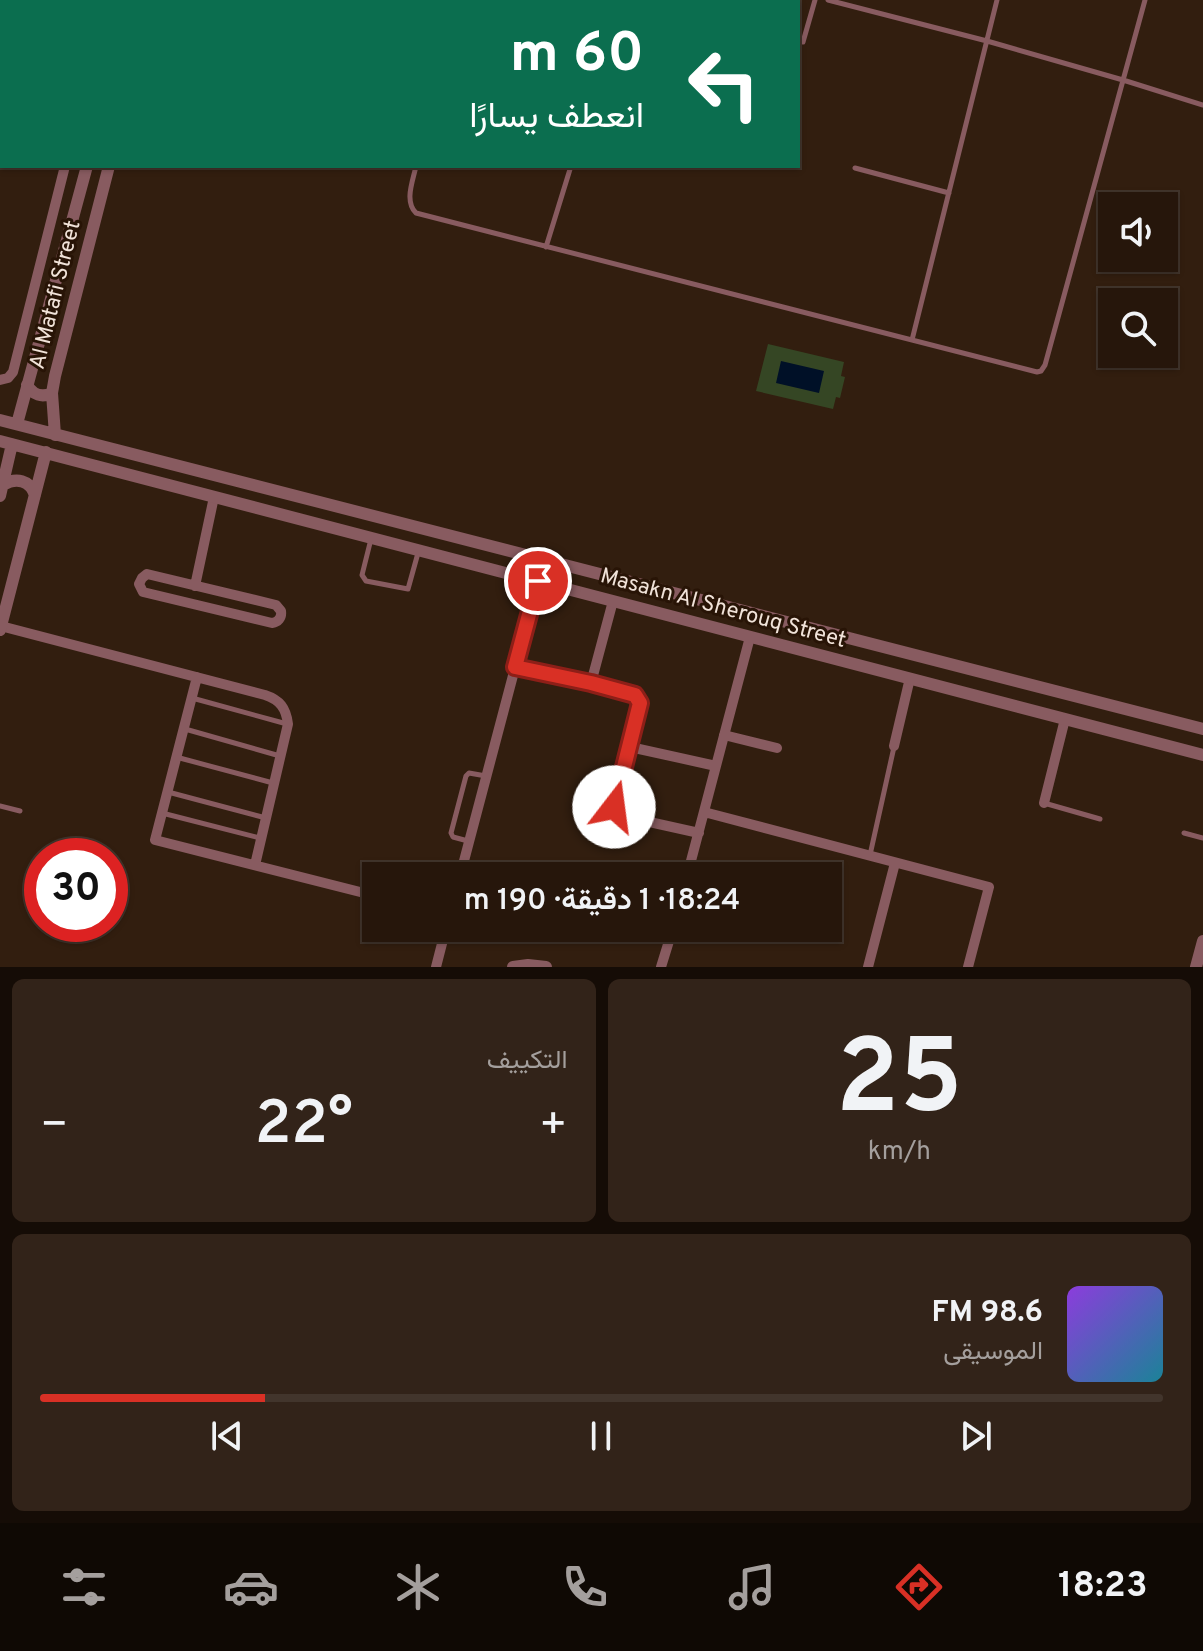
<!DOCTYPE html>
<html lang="ar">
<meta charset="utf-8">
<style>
body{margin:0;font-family:Overpass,Vazirmatn,sans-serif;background:#322319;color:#f1f3f6;direction:rtl;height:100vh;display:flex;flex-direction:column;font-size:30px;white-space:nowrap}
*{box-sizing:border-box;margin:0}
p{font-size:26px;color:#a49f9d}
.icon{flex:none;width:44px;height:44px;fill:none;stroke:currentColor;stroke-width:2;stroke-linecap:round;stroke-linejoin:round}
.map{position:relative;height:967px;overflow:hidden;direction:ltr}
.drawer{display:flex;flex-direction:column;gap:12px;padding:12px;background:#150c06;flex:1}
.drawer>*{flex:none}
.top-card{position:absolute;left:0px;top:0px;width:800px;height:168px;box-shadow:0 2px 6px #0004,0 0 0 2px #42352c;direction:rtl;background:#0b6e4f;color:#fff;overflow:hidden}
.controls{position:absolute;left:1098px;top:192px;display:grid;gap:16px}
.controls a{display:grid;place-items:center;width:80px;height:80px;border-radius:0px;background:#26160b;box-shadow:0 2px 6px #0004,0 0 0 2px #42352c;font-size:40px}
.speed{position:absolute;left:24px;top:838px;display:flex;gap:16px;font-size:40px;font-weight:700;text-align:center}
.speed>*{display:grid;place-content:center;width:104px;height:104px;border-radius:50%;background:#26160b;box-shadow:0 2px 6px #0004,0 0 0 2px #42352c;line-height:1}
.speed .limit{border:12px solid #d22;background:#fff;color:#111}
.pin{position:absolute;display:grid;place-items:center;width:68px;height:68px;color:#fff;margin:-34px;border:4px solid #fff;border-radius:50%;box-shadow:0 2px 8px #0007}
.me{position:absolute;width:88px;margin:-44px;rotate:15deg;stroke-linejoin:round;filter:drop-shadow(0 0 6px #0008)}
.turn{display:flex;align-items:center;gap:28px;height:168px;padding:0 24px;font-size:36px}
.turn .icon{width:104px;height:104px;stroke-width:2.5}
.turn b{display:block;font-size:56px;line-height:68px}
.big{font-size:60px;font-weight:600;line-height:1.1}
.drawer .tile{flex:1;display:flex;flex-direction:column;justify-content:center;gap:12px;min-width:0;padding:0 28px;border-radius:12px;background:#322319}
.drawer .dial{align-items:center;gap:0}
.dial b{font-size:104px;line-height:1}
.song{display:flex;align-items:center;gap:24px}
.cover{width:96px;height:96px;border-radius:12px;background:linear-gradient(135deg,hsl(270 70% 55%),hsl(190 70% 35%))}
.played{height:8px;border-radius:4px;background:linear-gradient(90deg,#d93025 20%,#42352c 20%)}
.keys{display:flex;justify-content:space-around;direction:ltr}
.heat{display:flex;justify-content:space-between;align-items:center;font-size:44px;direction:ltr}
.drawer .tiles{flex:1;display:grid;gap:12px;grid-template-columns:1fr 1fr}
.tile:last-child{grid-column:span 2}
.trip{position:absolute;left:362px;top:862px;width:480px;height:80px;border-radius:0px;background:#26160b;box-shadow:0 2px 6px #0004,0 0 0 2px #42352c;font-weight:600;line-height:80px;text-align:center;direction:rtl}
.tabs{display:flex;height:128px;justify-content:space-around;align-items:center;background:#0f0904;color:#a49f9d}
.tabs .icon{width:56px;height:56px}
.tabs .selected{color:#d93025}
.tabs b{font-size:36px;color:#f1f3f6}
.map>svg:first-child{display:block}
.green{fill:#354624}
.water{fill:#001027}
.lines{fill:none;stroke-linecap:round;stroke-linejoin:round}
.service{stroke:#885b60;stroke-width:5}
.minor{stroke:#885b60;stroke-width:10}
.tertiary{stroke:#885b60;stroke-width:12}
.route-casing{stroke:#8d1f18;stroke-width:20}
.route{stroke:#d93025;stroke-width:14}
.labels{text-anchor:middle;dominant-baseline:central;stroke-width:6;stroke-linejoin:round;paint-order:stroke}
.street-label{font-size:22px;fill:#f1e3d9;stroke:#281406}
</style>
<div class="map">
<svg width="1203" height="967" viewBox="0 0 1203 967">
<rect width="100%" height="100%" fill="#321e0f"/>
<path class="green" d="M768,344L844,362L841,376L845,377L840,398L836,397L833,409L756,391Z"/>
<path class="water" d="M781,361L824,371L819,393L776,383Z"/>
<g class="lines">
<path class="service" d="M100,0L107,2
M828,0L987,41L1123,80L1203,105
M450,2L451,0
M610,2L611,0
M803,42L815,0
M416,166C413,181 404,201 416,213L1037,372L1041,371L1045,365L1145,0
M855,168L949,193
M546,247L571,166
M912,340L997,0
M371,539L362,575L366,581L408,589L418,553
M192,698L287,724
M185,729L280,756
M176,757L273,783
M168,792L266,818
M1044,803L1100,819
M0,806L20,811
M162,813L260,838
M1184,833L1203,838
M468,841L453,837L451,833L466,776L469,773L486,776
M870,855L894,747"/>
<path class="minor" d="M14,2V0
M0,56L2,48
M0,71H2
M0,380L8,378L13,372L65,166
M147,574L276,605L281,611C282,618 278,622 272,623L143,592L139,584L142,578Z
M195,586L214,497
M613,601L591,683L635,695L640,703L614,810L618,815L699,833
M1,626L265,695C280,700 286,708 288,724L255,865
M515,667L591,683
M197,677L155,840L376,896
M724,735L777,748
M894,746L910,678
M630,747L716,766
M1044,803L1065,719
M704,812L989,887L968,967
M460,876L538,581
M687,876L750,637
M436,967L446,928
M661,967L673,928
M868,967L895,863"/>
<path class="tertiary" d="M132,2V0
M152,2L153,0
M27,385C33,395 42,398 52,393
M0,420L1203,729
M17,424L87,166
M55,435L52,393L55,376L109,166
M0,441L1203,755
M3,485C16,477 30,480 35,495
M0,496L12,444
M0,630L46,452
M513,967L528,965L546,967
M1196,967L1203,941"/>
</g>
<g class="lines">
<g class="route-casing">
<path id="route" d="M538,581L515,667L591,683L635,695L640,703L614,807"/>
</g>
<use href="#route" class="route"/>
</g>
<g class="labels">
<g class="street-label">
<text transform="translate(56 295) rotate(-76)">Al Matafi Street</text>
<text transform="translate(723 609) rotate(15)">Masakn Al Sherouq Street</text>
</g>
</g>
</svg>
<div class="controls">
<a><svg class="icon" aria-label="sound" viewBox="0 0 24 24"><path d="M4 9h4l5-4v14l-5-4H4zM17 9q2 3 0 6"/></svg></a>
<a><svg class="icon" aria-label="search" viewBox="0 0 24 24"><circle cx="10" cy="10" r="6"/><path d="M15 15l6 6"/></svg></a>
</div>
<div class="speed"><div class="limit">30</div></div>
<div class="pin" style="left:538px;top:581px;background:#d93025"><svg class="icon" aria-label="arrive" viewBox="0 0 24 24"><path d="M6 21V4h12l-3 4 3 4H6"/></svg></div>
<svg class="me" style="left:614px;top:807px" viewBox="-20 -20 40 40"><circle r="19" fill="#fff"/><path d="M0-13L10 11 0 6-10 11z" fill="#d93025"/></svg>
<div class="trip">18:24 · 1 دقيقة · 190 m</div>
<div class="top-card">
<div class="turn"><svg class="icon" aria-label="left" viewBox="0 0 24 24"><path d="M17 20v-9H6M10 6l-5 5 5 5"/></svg><div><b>60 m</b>انعطف يسارًا</div></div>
</div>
</div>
<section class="drawer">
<div class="tiles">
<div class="tile dial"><b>25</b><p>km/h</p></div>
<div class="tile"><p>التكييف</p>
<div class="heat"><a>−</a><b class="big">22°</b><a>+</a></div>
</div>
<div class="tile">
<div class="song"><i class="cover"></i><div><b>98.6 FM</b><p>الموسيقى</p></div></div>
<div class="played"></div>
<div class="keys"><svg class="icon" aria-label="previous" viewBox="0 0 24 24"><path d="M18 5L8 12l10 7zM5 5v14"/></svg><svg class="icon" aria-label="pause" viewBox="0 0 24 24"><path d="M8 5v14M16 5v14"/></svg><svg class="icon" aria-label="next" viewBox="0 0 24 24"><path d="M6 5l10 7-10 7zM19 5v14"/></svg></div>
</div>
</div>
</section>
<nav class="tabs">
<b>18:23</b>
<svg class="icon selected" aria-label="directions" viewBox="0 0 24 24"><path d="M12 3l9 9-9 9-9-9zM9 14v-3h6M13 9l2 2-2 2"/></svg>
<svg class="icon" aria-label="music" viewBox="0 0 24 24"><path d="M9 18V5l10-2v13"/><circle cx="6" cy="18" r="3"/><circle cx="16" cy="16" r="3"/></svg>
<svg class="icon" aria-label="phone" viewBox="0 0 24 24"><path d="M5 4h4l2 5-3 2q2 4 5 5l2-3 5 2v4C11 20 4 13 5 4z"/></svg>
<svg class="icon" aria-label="climate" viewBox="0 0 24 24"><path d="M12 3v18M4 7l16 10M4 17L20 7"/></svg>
<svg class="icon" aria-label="car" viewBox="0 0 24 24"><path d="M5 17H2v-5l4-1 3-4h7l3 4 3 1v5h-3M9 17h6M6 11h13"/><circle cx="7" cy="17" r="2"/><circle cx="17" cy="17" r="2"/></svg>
<svg class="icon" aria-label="filters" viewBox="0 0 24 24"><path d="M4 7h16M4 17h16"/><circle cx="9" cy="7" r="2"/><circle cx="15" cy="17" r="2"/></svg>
</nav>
